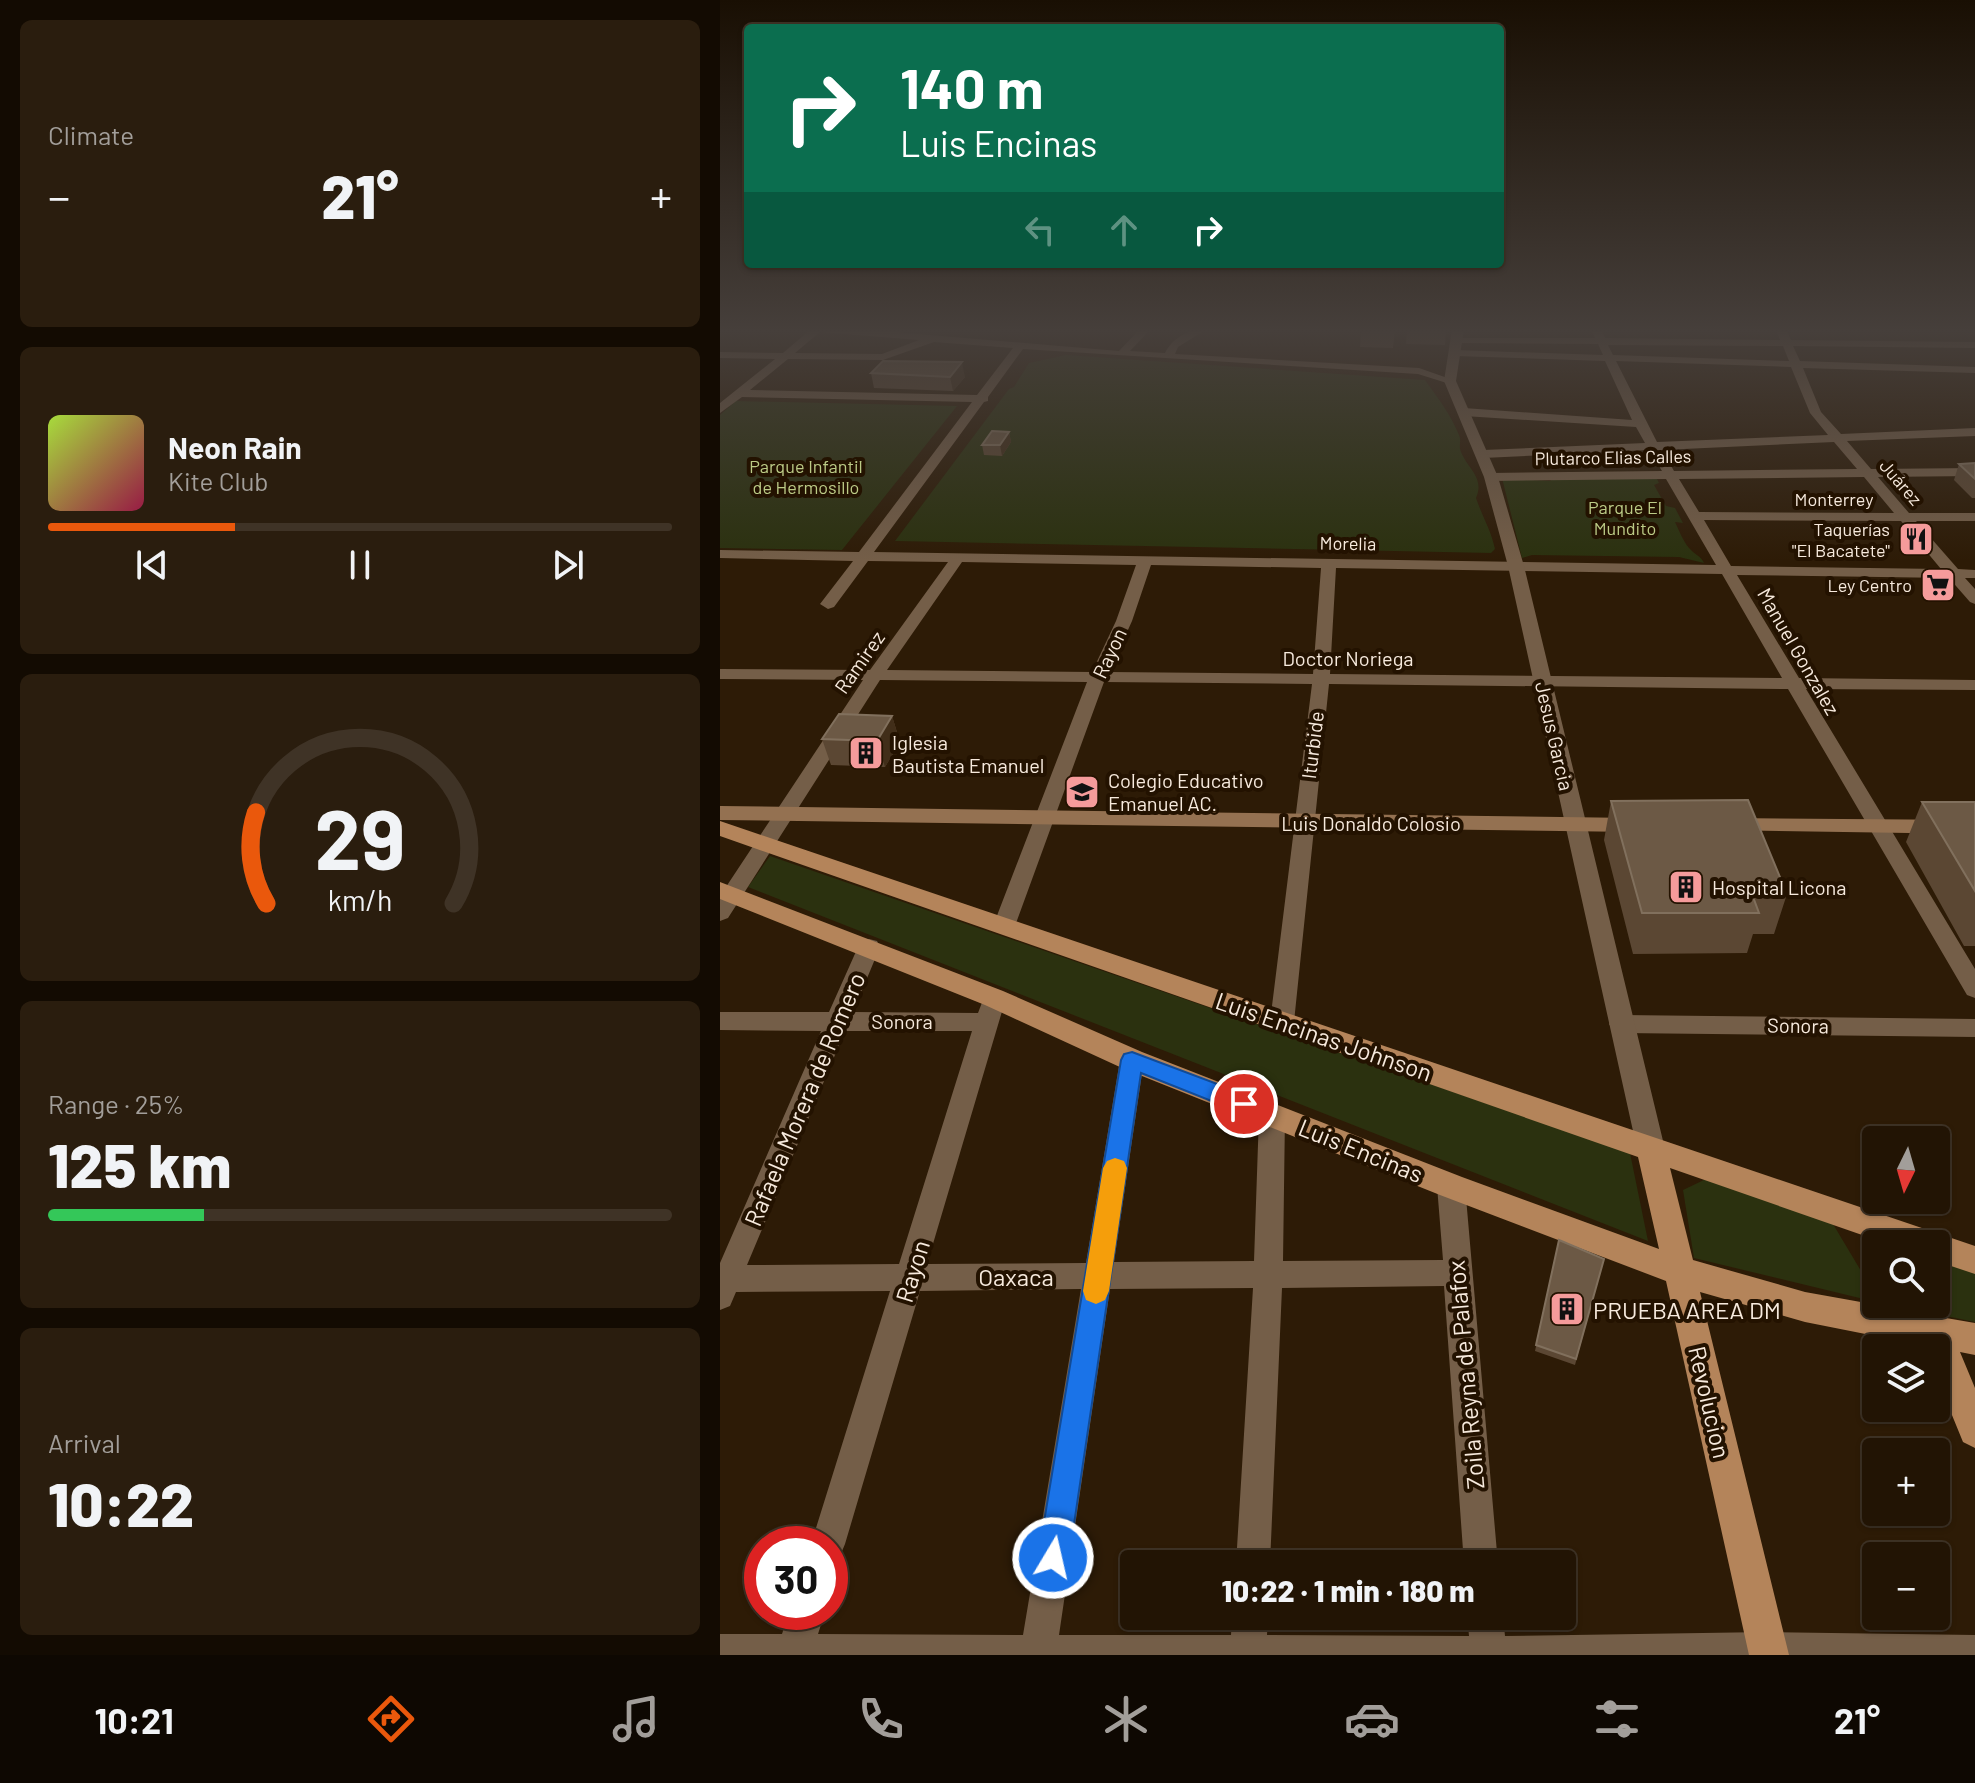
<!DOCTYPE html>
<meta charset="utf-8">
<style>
body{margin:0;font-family:Barlow,sans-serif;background:#2a1d0e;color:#f1f3f6;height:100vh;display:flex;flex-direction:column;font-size:30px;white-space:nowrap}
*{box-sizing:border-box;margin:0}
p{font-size:26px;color:#a29e9a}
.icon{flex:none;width:44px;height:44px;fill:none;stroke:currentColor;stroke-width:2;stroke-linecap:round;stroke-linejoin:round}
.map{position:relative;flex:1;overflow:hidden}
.panel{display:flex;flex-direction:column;gap:20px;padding:20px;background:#130b02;width:720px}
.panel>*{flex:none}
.top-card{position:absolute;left:24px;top:24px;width:760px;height:244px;border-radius:8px;box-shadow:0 2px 6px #0004,0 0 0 2px #3f3326;background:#0b6e4f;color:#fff;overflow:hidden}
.needle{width:52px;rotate:185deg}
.tools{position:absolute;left:1142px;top:1126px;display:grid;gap:16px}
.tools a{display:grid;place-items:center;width:88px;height:88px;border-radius:8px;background:#221404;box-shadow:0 2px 6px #0004,0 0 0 2px #3f3326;font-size:40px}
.speed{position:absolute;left:24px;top:1526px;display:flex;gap:16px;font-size:40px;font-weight:700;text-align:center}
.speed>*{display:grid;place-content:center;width:104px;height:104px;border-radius:50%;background:#221404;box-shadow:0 2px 6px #0004,0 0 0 2px #3f3326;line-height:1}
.speed .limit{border:12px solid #d22;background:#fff;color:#111}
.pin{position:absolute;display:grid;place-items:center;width:68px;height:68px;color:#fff;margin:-34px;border:4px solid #fff;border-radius:50%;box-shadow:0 2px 8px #0007}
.me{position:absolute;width:88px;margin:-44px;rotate:9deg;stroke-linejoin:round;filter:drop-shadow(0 0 6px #0008)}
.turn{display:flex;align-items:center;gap:28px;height:168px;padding:0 24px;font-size:36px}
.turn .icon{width:104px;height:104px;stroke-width:2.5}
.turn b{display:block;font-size:56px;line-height:68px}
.lanes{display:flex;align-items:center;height:76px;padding:0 24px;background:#0003;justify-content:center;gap:40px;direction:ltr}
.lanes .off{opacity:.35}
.big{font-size:60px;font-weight:800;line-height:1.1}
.panel .card{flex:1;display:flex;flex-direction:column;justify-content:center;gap:12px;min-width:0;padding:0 28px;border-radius:12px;background:#2a1d0e}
.panel .dial{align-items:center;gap:0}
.dial svg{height:208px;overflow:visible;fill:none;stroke:#3f3326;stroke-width:7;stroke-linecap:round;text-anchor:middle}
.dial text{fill:#f1f3f6;stroke:none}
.song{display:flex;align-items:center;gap:24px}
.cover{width:96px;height:96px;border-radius:12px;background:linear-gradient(135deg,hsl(80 70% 55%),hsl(340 70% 35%))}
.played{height:8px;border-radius:4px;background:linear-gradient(90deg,#ea580c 30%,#3f3326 30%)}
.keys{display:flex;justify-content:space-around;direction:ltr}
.heat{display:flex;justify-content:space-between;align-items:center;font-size:44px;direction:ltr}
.charge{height:12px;border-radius:6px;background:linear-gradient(90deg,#34c759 25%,#3f3326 0)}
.trip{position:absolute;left:400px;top:1550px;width:456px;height:80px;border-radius:8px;background:#221404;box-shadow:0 2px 6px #0004,0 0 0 2px #3f3326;font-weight:800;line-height:80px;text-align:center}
.tabs{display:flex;height:128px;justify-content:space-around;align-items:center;background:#0e0802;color:#a29e9a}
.tabs .icon{width:56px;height:56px}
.tabs .selected{color:#ea580c}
.tabs b{font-size:36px;color:#f1f3f6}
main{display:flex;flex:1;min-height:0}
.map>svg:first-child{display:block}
.green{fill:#2b310f}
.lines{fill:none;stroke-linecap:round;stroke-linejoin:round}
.minor{fill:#745e48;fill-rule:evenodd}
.tertiary{fill:#745e48;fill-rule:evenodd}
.secondary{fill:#947151;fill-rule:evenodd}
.primary{fill:#b4845a;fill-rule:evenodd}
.wall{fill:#5b4733}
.shaded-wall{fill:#412e19}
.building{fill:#6c5945;stroke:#81705d;stroke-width:2}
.route{fill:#1a73e8;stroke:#114b97;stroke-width:2}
.slow{fill:#f59e0b}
.labels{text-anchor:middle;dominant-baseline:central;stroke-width:8;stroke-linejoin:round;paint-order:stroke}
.far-street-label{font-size:18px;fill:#f7eadd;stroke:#231200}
.far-park-label{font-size:18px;fill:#bccb86;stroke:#231200}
.far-poi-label{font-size:18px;fill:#f7eadd;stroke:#231200;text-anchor:end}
.street-label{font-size:20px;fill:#f7eadd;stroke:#231200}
.poi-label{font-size:20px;fill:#f7eadd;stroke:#231200;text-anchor:start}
.near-street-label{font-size:24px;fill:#f7eadd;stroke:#231200}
.near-poi-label{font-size:24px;fill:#f7eadd;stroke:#231200;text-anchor:start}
</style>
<main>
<section class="panel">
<div class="card"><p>Climate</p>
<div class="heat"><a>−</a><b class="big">21°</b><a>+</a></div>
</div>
<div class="card">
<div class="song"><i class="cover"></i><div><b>Neon Rain</b><p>Kite Club</p></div></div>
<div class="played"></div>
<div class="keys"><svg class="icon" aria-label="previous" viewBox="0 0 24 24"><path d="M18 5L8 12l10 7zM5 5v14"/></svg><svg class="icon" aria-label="pause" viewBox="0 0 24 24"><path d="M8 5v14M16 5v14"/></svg><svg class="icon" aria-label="next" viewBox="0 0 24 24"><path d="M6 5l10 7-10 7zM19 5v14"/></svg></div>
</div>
<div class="card dial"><svg viewBox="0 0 100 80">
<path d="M14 69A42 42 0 1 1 86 69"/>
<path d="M14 69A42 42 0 0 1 10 34" stroke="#ea580c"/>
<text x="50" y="56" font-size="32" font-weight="700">29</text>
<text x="50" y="72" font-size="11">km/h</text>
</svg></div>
<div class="card"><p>Range · 25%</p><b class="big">125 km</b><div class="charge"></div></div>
<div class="card"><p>Arrival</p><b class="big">10:22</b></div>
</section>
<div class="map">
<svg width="1255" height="1655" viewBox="0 0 1255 1655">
<rect width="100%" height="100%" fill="#2d1b06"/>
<path class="green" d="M346,355L705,380C718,398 731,415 739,435C742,443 738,445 741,452C748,469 765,478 756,498C762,516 771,530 775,549L771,553L175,541L289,389L294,387L309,363Z
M16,401L237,406L122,550L0,548V415Z
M834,477L937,479L939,483L934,485L946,506L955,508L963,523L955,522C959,530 963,541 969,548C975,555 980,555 984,563L959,557L812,555L802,558L782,478L830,481Z
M50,856L910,1153L928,1241L28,887Z
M986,1179L1110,1219L1156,1296V1302L974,1258L963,1190Z
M1216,1260L1255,1272V1322L1221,1315L1216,1304Z"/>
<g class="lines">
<path class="minor" d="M91,329H139L399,351L420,329H431L410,351L445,353C453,337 470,329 487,329L458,347L455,354L699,368L736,381L730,384L698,374L303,349L268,397V401L264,402L154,552L996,565L946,479L771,481L764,477L771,473L942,471L929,450L763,458L757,454L763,450L925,443L916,427L744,416L738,412L744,408L912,420L885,361L735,356L730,353L735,350L883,355L878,344L738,343L733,340L734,338H875L871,329H881L885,338L1060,340L1056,329H1066L1071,340L1255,342V348L1073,346L1080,361L1255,367V373L1083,368L1101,412L1121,434L1255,428V436L1127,441L1151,469L1255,468V476L1158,477L1189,513H1255V521H1196L1238,569L1255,570V578H1245L1255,589V604L1250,602L1229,578L1017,575L1079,678L1255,680V690L1086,689L1255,969V998L1247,995L1068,689L609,684L574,1022L570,1028L562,1031L554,1028L550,1022L592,684L384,682L295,926L292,931H276L273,926L367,682L160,680L8,918L0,921V896L143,680L0,679V669L150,670L228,562L148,561L114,607L108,609L100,604L133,561L0,558V550L139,552L252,402L22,397L0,413V403L55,359L0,358V352L63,353ZM100,332L199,340L162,354L75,353ZM214,342L293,348L257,395L30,390L68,359L163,360ZM888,345L1063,346L1069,361L893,355ZM896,361L1071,367L1090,413L1108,435L937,442ZM1114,442L1137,469L954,471L942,450ZM1144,477L1174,513L979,512L959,479ZM984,520L1181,521L1221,569L1011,566ZM242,562L416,565L396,621L372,672L167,670ZM431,565L601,568L593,674L389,672L412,621ZM616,568L1002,574L1062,678L610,674Z
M149,939L157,941L160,947L133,1012L258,1013L266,992L274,989L282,992L286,998L207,1264L366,1263L400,1060L403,1053L412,1050L421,1053L424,1060L394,1262L534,1261L539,1115L543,1108L552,1104L561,1108L565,1115L563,1261L723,1260L717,1186L721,1178L731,1174L741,1178L745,1186L778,1564H744L724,1286L562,1288L550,1564H516L533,1288L390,1289L339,1635H511L512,1616H548L547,1635L749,1636L747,1616H783L785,1636L1047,1632L1255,1635V1655H0V1634H62L69,1612H105L98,1634L303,1635L361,1289L200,1291L125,1544L120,1556L110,1560V1544H91L170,1291L16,1292L10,1306L0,1310V1263L101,1031L0,1030V1012H109L138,947L141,941ZM125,1031H252L179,1264L27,1265Z
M901,1015L1255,1019V1037L901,1033L893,1030L889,1024L893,1018Z"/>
<path class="tertiary" d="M732,329H744L736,381L778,477L804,566L945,1149L941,1158L931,1161L921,1158L917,1149L788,566L764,477L724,381Z"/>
<path class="secondary" d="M0,806L914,818L922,820L925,825L922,830L914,832L0,820Z
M1008,818L1255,820V834L1000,830L997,825L1000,820Z"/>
<path class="primary" d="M0,821L1255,1246V1274L1216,1261V1244H1168L950,1168L973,1260L1085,1292L1191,1311L1188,1304H1216V1294L1226,1318L1255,1323V1355L1240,1352L1255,1388V1448L1243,1442L1216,1376V1348L1085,1322L980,1292L1069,1655H1029L946,1281L720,1195L402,1068L265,1005L0,899V882L283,991L422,1052L742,1177L939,1249L918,1157L0,836Z"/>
</g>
<path class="wall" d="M641,329H675L673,348L640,347Z
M687,329H726L725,345L686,344Z
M151,373L245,377L233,391L154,388Z
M289,432L291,442L282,456L264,455L262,445Z
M1255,463V498H1252L1234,480L1239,464Z
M172,716L180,742L165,767L111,765L102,739Z
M891,801L1067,894L1054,934H1033L1027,953L913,954L884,840Z
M1202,802H1255V946H1244L1186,842Z
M839,1240L884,1259L855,1365L815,1351Z"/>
<path class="shaded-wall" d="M242,362L245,377L233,391L230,377Z
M289,432L291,442L282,456L280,445Z
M172,716L180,742L165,767L157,741Z"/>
<path class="building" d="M163,361L242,362L230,377L151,373Z
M272,431L289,432L280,445H262Z
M1255,463V479L1239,464Z
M119,714L172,716L157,741L102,739Z
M1028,800L1067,894H1032L1039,913H922L891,801Z
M1202,802H1255V891Z
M839,1240L884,1259L856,1359L816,1345Z"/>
<linearGradient id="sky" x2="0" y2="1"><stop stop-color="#190f03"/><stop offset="0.59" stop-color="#463f3b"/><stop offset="1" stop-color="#463f3b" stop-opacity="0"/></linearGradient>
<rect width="1255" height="561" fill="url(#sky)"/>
<path class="route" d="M412,1052L532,1097L536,1104L532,1111L524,1114L421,1073L349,1558L344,1569L333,1573L322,1569L318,1558L401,1060L404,1054Z"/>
<path class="slow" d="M395,1158L404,1161L407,1168L389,1291L385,1300L376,1304L366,1300L363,1291L383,1168L387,1161Z"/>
<defs>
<g id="restaurant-square" transform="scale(1.8)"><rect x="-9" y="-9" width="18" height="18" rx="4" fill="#f59b9b" stroke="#231200"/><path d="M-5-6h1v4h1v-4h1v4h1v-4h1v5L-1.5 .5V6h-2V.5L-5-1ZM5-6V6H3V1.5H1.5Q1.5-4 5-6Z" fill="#111"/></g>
<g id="supermarket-square" transform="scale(1.8)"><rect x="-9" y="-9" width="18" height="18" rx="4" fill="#f59b9b" stroke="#231200"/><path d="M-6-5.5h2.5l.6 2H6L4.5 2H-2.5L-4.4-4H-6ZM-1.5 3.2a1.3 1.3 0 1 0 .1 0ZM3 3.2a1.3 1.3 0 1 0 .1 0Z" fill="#111"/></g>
<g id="building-square" transform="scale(1.8)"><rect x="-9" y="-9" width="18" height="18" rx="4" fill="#f59b9b" stroke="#231200"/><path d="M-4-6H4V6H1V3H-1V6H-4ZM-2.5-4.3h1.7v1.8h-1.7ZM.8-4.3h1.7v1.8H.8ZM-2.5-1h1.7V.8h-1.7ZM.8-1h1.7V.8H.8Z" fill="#111"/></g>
<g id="school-square" transform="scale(1.8)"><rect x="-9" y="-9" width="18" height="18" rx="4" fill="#f59b9b" stroke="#231200"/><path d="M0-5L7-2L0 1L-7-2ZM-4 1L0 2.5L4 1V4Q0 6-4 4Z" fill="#111"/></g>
</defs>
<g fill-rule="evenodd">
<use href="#restaurant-square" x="1196" y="539"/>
<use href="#supermarket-square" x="1218" y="585"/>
<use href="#building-square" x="146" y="753"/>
<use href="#school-square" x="362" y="792"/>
<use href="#building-square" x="966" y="887"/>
<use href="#building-square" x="847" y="1309"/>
</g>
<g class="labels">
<g class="far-street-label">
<text transform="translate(893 457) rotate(-1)">Plutarco Elias Calles</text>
<text transform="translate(1181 482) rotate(49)">Juárez</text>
<text x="1114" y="499">Monterrey</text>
<text transform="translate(628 543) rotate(1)">Morelia</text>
</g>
<g class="far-park-label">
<text x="86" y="466">Parque Infantil<tspan x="86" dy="21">de Hermosillo</tspan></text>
<text x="905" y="507">Parque El<tspan x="905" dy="21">Mundito</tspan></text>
</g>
<g class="far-poi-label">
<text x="1170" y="529">Taquerías<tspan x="1170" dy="21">"El Bacatete"</tspan></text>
<text x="1192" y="585">Ley Centro</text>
</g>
<g class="street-label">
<text transform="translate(1079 651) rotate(60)">Manuel Gonzalez</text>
<text transform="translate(389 653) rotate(-65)">Rayon</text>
<text x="628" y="658">Doctor Noriega</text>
<text transform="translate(139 662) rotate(-55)">Ramirez</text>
<text transform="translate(835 736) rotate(77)">Jesus Garcia</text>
<text transform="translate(592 745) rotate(-83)">Iturbide</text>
<text x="651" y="823">Luis Donaldo Colosio</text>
<text x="182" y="1021">Sonora</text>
<text transform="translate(1078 1025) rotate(1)">Sonora</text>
</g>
<g class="poi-label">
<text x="172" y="742">Iglesia<tspan x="172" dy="23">Bautista Emanuel</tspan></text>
<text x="388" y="780">Colegio Educativo<tspan x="388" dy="23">Emanuel AC.</tspan></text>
<text x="992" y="887">Hospital Licona</text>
</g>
<g class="near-street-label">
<text transform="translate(604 1036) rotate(19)">Luis Encinas Johnson</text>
<text transform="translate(84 1099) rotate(-67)">Rafaela Morera de Romero</text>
<text transform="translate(641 1150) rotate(22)">Luis Encinas</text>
<text transform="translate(192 1271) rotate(-73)">Rayon</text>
<text x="296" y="1276">Oaxaca</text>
<text transform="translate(745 1375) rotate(-95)">Zoila Reyna de Palafox</text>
<text transform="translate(990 1402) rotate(77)">Revolucion</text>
</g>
<g class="near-poi-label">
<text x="873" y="1309">PRUEBA AREA DM</text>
</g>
</g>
</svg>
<div class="tools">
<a><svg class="needle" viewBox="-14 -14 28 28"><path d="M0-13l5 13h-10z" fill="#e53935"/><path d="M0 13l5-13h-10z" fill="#a29e9a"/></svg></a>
<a><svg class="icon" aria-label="search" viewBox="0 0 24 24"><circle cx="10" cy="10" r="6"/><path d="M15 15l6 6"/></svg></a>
<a><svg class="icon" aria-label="layers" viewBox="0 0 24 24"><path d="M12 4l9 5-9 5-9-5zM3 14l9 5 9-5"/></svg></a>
<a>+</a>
<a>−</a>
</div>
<div class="speed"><div class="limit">30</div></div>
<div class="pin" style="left:524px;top:1104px;background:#d93025"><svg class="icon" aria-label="arrive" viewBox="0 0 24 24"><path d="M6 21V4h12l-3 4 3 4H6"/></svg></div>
<svg class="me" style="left:333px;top:1558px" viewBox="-20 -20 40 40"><circle r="17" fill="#1a73e8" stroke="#fff" stroke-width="3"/><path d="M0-11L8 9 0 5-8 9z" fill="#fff"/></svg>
<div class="trip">10:22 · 1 min · 180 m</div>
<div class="top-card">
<div class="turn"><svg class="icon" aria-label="right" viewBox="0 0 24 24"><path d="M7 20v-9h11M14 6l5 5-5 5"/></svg><div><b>140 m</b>Luis Encinas</div></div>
<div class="lanes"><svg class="icon off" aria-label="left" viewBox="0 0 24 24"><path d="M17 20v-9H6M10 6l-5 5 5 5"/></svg><svg class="icon off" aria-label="ahead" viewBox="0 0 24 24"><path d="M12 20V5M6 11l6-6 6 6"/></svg><svg class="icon" aria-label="right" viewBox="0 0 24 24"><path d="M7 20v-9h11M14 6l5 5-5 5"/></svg></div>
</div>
</div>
</main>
<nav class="tabs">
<b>10:21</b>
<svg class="icon selected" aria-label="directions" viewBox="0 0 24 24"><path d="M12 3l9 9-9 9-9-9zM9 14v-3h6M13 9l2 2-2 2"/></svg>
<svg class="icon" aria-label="music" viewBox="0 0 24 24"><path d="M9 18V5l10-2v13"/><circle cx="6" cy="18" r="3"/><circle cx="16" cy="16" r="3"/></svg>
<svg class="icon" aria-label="phone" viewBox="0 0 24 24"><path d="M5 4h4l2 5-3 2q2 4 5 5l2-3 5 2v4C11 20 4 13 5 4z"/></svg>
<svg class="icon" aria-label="climate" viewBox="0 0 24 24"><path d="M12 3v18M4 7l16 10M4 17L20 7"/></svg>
<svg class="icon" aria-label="car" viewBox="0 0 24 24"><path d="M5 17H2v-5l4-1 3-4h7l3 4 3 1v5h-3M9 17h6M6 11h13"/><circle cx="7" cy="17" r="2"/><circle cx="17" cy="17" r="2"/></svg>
<svg class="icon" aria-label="filters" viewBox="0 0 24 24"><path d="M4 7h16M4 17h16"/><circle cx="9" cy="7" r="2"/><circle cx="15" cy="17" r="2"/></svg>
<b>21°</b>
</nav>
